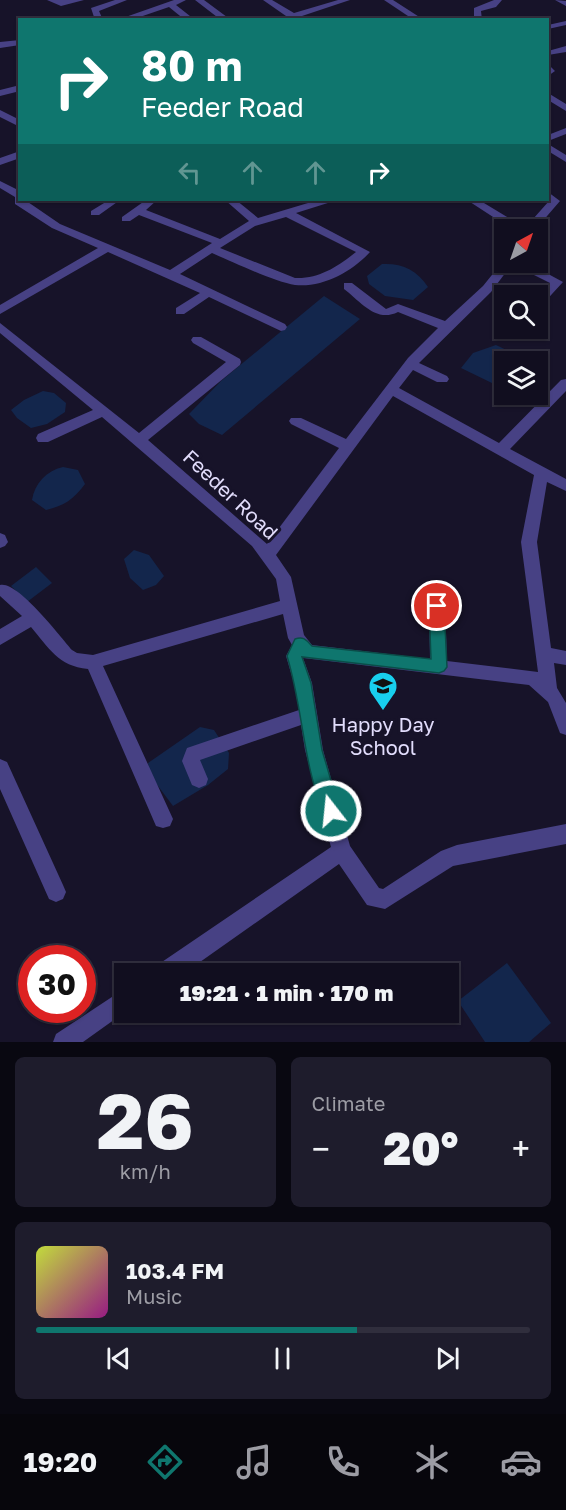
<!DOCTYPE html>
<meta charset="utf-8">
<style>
body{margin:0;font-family:"Golos Text",sans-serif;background:#1e1c2c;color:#f1f3f6;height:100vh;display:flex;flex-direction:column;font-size:22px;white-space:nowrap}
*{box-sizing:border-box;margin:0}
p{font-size:20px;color:#9c9ca4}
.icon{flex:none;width:33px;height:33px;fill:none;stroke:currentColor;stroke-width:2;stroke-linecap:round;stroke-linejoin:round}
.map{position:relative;height:1042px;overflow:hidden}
.side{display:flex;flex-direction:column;gap:15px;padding:15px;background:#090811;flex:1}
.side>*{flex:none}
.guide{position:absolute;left:18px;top:18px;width:531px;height:183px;border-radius:0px;box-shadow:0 2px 4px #0004,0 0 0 2px #302e3d;background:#0f766e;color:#fff;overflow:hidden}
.needle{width:39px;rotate:40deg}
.controls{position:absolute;left:494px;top:219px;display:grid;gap:12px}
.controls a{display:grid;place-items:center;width:54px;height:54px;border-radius:0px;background:#110e1f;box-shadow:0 2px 4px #0004,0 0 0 2px #302e3d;font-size:30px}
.speed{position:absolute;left:18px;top:945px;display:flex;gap:12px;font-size:30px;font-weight:700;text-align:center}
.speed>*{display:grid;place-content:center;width:78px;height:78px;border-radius:50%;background:#110e1f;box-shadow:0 2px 4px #0004,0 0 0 2px #302e3d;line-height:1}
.speed .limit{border:9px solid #d22;background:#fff;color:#111}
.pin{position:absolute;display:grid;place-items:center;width:51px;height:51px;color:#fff;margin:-26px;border:3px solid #fff;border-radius:50%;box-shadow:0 2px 6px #0007}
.me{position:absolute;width:66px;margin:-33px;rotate:344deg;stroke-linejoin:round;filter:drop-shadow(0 0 4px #0008)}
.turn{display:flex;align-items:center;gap:21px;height:126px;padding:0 24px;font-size:27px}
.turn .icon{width:78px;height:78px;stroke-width:2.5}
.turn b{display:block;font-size:42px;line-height:51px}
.lanes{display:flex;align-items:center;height:57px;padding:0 24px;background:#0003;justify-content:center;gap:30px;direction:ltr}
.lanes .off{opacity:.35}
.big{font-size:45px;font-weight:800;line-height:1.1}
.side .widget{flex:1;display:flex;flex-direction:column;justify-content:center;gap:9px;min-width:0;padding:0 21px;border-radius:9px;background:#1e1c2c}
.side .dial{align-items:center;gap:0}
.dial b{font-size:78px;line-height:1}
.song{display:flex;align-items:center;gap:18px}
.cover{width:72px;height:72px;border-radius:9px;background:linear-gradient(135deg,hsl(70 70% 55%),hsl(310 70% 35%))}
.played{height:6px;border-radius:3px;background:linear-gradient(90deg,#0f766e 65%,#302e3d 65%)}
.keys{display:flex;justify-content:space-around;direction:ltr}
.heat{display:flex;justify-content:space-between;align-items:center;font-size:33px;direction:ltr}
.side .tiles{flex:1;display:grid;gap:15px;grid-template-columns:1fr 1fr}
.widget:last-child{grid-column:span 2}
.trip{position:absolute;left:114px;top:963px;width:345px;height:60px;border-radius:0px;background:#110e1f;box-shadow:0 2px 4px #0004,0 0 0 2px #302e3d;font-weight:800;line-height:60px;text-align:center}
.tab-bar{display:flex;height:96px;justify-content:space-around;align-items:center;background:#07060c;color:#9c9ca4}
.tab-bar .icon{width:42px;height:42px}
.tab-bar .on{color:#0f766e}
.tab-bar b{font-size:27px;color:#f1f3f6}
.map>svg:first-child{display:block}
.water{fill:#13264c}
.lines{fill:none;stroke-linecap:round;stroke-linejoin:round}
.minor{fill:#474184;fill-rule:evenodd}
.route{fill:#0f766e;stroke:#0a4d48;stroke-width:1.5}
.labels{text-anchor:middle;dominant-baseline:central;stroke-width:6;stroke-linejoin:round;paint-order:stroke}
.street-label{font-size:20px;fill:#e2ddfc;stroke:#171329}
.poi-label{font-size:20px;fill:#e2ddfc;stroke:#171329}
</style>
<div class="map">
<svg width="566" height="1042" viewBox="0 0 566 1042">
<rect width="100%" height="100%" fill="#171329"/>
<path class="water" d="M382,264C402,263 417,270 428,287L413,300L385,296L369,284L367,276Z
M324,296L360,319L222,435L199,424L189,414L221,381Z
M496,345L525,359L522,361L504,362V381L502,383L494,384L461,368L473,353Z
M43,391L54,393L66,403L65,412L47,424L31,428L17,418L11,410L24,400Z
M63,467L78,470L85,484C74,499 64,506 46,510L32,500C35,483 46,471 63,467Z
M134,550L149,555L164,576L156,585L143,590L130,578L124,559Z
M36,567L52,583L27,602L11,586Z
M200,727L214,730L229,753L228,769L208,785L173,806L149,774L148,763Z
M507,963L551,1023L529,1042H485L458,1001Z"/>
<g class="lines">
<path class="minor" d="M47,0H84L61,6Z
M115,0H127L99,11L103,20H95L91,8Z
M174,0H186L176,5L195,20H185L169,7L131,20H117Z
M195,0H204L231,20H221Z
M263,0H272L294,13L338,0H350L299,17L301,20H276L286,16Z
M384,0H393L424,20H414Z
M494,0H502L496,7L481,11L482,20H474V8Z
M555,0L566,1V6Z
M566,21V25L548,29V25Z
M20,40V45L0,48V42Z
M566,46V52L548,55V51Z
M548,64L555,71L548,76Z
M20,85V91L0,96V90Z
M548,93L566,104V111L548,100Z
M0,110L20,120V127L0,117Z
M566,128V134L548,141V135Z
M548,144L566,155V162L548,151Z
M20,151V158L0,165V158Z
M0,181L20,191V200H25L60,224L170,270L212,243L139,215L130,221H122V217L146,200H157L146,210L220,239L249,221L225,200H236L258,218L318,200H332L331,202L296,213L370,252C352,272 322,288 295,285C275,282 233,262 212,253L180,274L285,324L287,327L285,330L281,331L209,297L184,314H176V308L200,293L108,252L0,314V305L98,248L52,228L15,204V197L0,188ZM286,217L356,252C337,267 319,279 295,278L220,248L255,226Z
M548,192L560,201L535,230H513L467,200H479L525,228L549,201L547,200Z
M109,200H120L99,215H91V211Z
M504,260V262H526L563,282L541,306L537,307V296L550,283L512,264L491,292L419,363L447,376L449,379L447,382H437L413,370L399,388L499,443L561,380L566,379V391L510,449L566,479V491L547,482L537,542L551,648L566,651V665L554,663L557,688L566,703V735L560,733L548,702L529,685L303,658L312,683L323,750L350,846L379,888L383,889L441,851L457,845L566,824V844L453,866L385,909L367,905L339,864L183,974H154L156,966L331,847L305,750L301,725L200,760L208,779L206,785L199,788L192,785L182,761L187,748L299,710L294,683L286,656L292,645L288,638L283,614L103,666L173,819L170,826L163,828L156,826L88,669C58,666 49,648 31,627L0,645V629L22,616L0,596V585C17,580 60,636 72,650L77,653L93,655L280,601L276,579L252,546L102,417L48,442H38L36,438L38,434L93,410L0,333V323L139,433L226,362L193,343L191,340L193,337H201L240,359L241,362L240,365L148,440L267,544L339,448L291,424L289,421L291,418H301L346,439L408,358L438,328L398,312C376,323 361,302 344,289V283H352L386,309L398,304L445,321L483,286ZM393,396L534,475L521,542L538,672L447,661L445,606L443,601L437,599L431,601L429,606L430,659L312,645L304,635L291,577L276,555Z
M0,533L5,535L8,542L5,546L0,548Z
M0,759L7,762L63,885L66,892L63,899L56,902L49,899L0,789Z
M124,989L125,1012L83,1042H53L56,1034Z"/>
</g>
<path class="route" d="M437,600L442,601L444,606L447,667L444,671L439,673L302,657L311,683L322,750L340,811L337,817L331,819L325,817C303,766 303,708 287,656L295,639C304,636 306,640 312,646L431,659L429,606L432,601Z"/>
<defs>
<g id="school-pin" transform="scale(1.5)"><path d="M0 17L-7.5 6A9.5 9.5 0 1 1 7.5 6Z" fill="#18cfee" stroke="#171329"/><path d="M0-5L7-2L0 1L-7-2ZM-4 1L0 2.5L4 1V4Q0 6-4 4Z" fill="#111"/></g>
</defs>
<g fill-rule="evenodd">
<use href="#school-pin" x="383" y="686"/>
</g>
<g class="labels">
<g class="street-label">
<text transform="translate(231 494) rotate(43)">Feeder Road</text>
</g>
<g class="poi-label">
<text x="383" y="724">Happy Day<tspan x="383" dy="23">School</tspan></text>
</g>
</g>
</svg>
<div class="controls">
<a><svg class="needle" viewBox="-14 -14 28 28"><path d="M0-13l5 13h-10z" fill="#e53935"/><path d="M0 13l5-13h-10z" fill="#9c9ca4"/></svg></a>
<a><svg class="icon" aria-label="search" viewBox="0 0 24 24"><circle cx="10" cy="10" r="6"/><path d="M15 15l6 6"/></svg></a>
<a><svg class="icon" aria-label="layers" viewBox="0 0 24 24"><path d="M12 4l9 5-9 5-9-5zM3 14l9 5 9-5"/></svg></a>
</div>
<div class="speed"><div class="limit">30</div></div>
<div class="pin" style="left:437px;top:606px;background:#d93025"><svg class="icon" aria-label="arrive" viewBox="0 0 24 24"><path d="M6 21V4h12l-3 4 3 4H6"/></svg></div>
<svg class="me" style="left:331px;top:811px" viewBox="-20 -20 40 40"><circle r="17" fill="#0f766e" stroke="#fff" stroke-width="3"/><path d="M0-11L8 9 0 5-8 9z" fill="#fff"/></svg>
<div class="trip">19:21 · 1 min · 170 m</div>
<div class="guide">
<div class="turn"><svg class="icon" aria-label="right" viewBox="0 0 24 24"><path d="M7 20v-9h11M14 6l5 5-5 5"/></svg><div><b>80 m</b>Feeder Road</div></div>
<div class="lanes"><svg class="icon off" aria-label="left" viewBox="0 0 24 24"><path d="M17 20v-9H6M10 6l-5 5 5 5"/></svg><svg class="icon off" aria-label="ahead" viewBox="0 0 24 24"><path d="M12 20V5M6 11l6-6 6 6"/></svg><svg class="icon off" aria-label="ahead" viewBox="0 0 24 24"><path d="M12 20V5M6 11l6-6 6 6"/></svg><svg class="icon" aria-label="right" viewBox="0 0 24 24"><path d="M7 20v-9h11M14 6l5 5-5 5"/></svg></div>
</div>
</div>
<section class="side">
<div class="tiles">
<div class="widget dial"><b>26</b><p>km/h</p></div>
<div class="widget"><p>Climate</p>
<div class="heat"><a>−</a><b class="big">20°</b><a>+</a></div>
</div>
<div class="widget">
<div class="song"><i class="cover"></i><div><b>103.4 FM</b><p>Music</p></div></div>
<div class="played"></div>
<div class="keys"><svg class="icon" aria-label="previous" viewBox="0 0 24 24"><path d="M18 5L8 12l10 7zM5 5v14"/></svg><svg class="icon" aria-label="pause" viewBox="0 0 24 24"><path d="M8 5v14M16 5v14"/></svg><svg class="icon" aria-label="next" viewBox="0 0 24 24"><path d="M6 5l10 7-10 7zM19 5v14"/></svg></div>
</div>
</div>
</section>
<nav class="tab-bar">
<b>19:20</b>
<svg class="icon on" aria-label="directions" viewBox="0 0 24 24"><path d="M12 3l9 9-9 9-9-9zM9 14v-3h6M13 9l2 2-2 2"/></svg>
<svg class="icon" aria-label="music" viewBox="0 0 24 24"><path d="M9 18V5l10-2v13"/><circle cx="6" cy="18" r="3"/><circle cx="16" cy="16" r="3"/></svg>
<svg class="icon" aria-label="phone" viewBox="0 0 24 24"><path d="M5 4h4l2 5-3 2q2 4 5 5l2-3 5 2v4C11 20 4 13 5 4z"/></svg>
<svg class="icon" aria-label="climate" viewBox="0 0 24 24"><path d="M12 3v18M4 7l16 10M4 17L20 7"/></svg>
<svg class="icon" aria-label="car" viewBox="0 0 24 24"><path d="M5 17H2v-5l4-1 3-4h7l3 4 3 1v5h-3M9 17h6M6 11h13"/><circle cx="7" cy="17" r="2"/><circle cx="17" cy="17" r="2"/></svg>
</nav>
